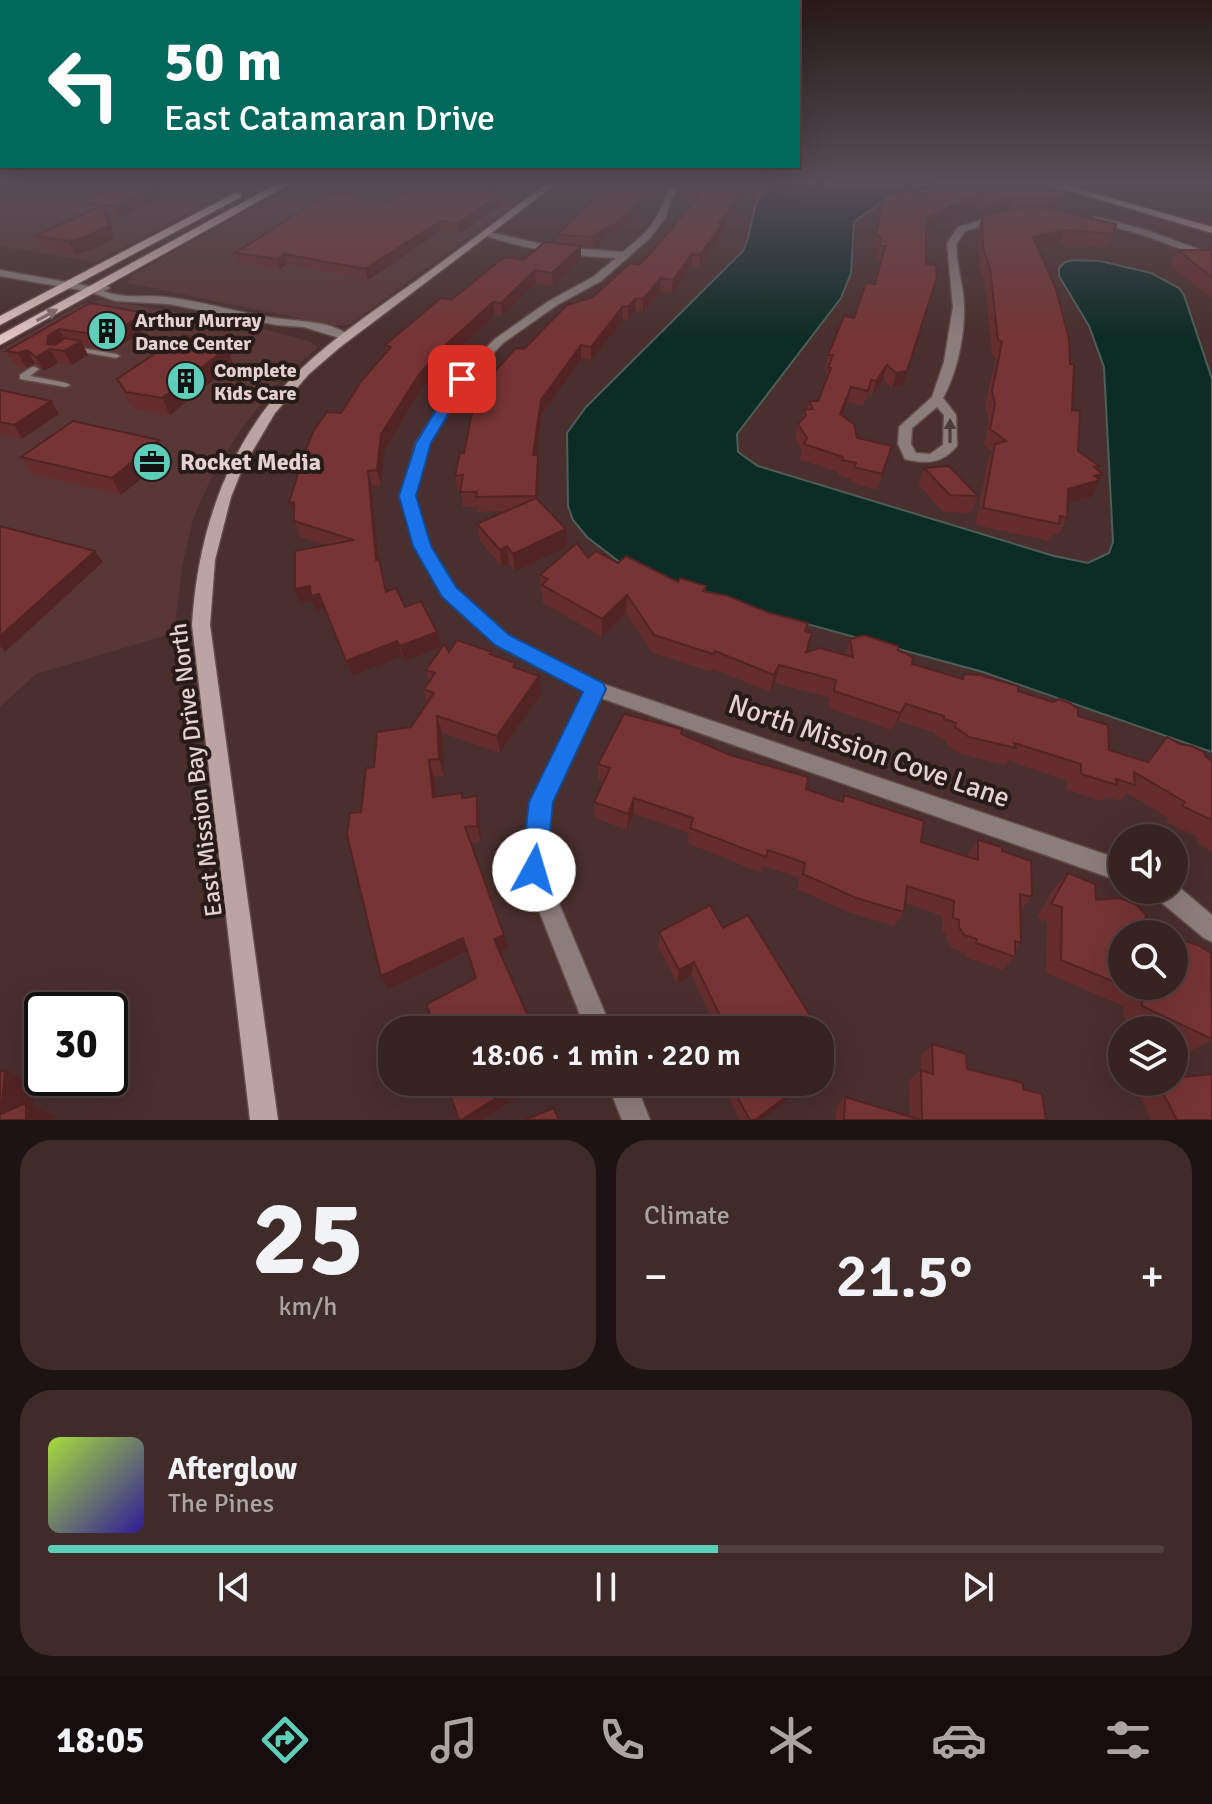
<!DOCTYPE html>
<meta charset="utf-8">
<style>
body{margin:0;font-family:Signika,sans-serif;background:#3e2b2a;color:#f1f3f6;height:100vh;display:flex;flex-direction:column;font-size:30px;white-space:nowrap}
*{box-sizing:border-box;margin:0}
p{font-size:26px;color:#aaa4a5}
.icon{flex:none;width:44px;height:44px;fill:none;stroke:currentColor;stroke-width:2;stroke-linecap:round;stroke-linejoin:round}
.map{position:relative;height:1120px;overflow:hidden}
.side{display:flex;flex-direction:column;gap:20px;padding:20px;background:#1e1313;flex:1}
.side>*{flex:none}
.hud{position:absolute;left:0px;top:0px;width:800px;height:168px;box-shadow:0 8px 32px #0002,0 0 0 2px #514040;background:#00695c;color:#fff;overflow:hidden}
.controls{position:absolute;left:1108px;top:824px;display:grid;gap:16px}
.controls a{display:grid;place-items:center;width:80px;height:80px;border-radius:50%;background:#372322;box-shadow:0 8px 32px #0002,0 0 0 2px #514040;font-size:40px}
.speed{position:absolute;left:24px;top:992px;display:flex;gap:16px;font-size:40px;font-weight:700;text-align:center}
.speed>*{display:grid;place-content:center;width:104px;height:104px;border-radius:50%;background:#372322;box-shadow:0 8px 32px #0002,0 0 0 2px #514040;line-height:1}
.speed .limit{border:4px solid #111;border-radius:12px;background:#fff;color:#111}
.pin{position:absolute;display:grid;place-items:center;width:68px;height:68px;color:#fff;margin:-34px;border-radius:16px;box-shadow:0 4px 12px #0006}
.me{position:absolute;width:88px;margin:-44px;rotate:6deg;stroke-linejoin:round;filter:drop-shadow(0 0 6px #0008)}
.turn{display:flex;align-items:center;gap:28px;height:168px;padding:0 32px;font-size:36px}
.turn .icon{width:104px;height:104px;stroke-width:2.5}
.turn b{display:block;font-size:56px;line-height:68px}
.big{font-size:60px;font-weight:600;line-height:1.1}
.side .card{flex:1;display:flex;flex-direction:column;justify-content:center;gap:12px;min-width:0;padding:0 28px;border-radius:32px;background:#3e2b2a}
.side .dial{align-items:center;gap:0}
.dial b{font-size:104px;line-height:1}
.song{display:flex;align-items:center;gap:24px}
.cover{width:96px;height:96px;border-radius:12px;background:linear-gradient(135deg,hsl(80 70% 55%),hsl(250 70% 35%))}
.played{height:8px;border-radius:4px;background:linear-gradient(90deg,#5dceb9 60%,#514040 60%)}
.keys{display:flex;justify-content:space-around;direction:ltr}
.heat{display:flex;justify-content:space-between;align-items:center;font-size:44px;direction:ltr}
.side .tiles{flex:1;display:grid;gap:20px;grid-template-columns:1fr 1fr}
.card:last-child{grid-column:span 2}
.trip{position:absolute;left:378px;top:1016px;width:456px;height:80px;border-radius:32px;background:#372322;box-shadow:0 8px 32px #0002,0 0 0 2px #514040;font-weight:600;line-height:80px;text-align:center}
.tabs{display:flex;height:128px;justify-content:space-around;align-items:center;background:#160e0e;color:#aaa4a5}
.tabs .icon{width:56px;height:56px}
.tabs .selected{color:#5dceb9}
.tabs b{font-size:36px;color:#f1f3f6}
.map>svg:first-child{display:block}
.built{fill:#593736}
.water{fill:#0e2c26;stroke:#4e5e59;stroke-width:2}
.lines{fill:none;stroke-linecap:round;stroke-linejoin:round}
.lane-casing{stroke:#654c4b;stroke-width:3}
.street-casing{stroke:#654c4b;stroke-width:3}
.secondary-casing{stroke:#654c4b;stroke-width:3}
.primary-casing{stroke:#654c4b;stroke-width:3}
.lane{fill:#8b7d7c;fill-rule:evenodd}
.street{fill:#8b7d7c;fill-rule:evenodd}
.secondary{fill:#bba4a2;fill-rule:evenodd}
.primary{fill:#e0c2c0;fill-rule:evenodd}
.wall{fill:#652d2d}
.shaded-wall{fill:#532424}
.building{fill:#763434;stroke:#532424;stroke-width:2}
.oneway{fill:#846e6d}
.oneway2{fill:#4a3d3c}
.route{fill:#1a73e8;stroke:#114b97;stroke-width:2}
.labels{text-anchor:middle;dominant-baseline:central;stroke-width:8;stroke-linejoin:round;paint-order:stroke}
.far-poi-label{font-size:20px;font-weight:bold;fill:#e3d2d1;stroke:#271b1a;text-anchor:start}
.poi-label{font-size:24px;font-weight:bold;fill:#e3d2d1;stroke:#271b1a;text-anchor:start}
.street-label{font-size:24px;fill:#e3d2d1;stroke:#271b1a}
.near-street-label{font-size:28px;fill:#e3d2d1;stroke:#271b1a}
</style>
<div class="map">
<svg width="1212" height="1120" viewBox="0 0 1212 1120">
<rect width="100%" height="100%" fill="#492f2d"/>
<path class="built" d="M0,181H249L95,262L0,246Z
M300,181H545L353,322L345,325H330L127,283L134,274Z
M101,300L237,322L309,341L318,347L281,380L244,425L214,472L193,519L182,567L174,633L36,674L0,707V350L80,305Z"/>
<path class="water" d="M772,181H944L940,187L882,202L854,222L851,273L841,298L737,434L738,452L758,466L1054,556L1088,563L1109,553L1113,542L1104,367L1089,326L1059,276V268L1065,262L1075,260L1100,261L1151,273L1179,288L1184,295L1212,379V752L983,672L682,590L630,570L587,537L573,520L568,506L567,433L586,407L743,251C755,227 749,200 772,181Z"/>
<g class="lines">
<g class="lane-casing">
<path id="lane" d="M69,346L116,354L120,356L116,358L72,350L68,348Z
M32,367H35L39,369L30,376L66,383L70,385L66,387L20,379V375Z"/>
</g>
<g class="street-casing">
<path id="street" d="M674,181H682L671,200L665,218L650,238L601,281L557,305L503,343L467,381L430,443L414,496L430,546L455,588L508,635L603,684L1122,860V882L601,698L552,802L545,870L612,1030H586L523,870L530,802L585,692L496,645L443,596L414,546L400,496L416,443L458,376L495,339L549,301L593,277L616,258C571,256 527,250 484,235V231L555,247L623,252C635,242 648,232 656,218C663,207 667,193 674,181Z
M1001,214L1004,215V219L965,231L957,243C955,260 961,276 963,293C967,326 959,369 943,398L956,415L957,446C942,464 926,464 905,459L898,444L899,427L932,397L944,362L953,307L947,243L958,227ZM937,407L944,415L943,445L930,454L916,453L911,444L912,428Z
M1096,217L1143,229L1212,254V260L1137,233L1093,222V218Z
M0,270L94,287L105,285L110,288L103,291C123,299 144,295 165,297C202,301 238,313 275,318C300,322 330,320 352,337L346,340L304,327L277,325L169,304L115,301L91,292L0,276Z
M1174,883L1212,915V942L1204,938L1156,898L1152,890H1174Z
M607,1082H635L650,1120H622Z"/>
</g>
<g class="secondary-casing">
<path id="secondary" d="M550,181H560L339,348L309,374L275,413L243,467L231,497L215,560L210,625L278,1120H250L192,625C198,528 230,436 302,368C336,336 375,310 413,283C459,250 504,215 550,181Z
M1037,181H1051L1212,227V233Z"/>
</g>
<g class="primary-casing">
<path id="primary" d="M282,181H295L0,345V335Z
M237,192L241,193V197L0,325V316Z"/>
</g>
<use href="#lane" class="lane"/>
<use href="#street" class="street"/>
<use href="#secondary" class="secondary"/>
<use href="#primary" class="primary"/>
</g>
<path class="wall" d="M426,181H507L493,192L502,193L503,202L459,234L441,231L368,280L287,264L280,269L239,263L235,253L391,201Z
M649,191V198L616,233L605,237L594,247L576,246L581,259L553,286L536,283L502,316L495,315L440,366L420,390L385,448L381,485L372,486L379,559L384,574L387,591L405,607L441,647L404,661L402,656L352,676L325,609L317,611L313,602L301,604L326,545L300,537L289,503L341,413L387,352L385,345L451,300L523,260L557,243V235L597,198V193Z
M1063,192L1059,204L1048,208L1114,234L1108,247L1059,244L1038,248L1072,410L1078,451L1099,466L1097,469L1099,480L1091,497L1068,503L1067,518L1058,535L1054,534L1050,541L975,525L988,460L992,452L984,445L989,420L985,407L996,357L992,355L985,283L978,260V229L982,216L1004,211L978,216V204L926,229L903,385L892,388L883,380L872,396L867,395L863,406L847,402L842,415L857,438L887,461L877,490L850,482L851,479L838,475V472L800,460L802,451L795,440L798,424L801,420L804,410H807L809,401H818L825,382L827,370L825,369L828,355L854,318L875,284L882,259H876L878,249L873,248L884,199L924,195Z
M688,193L741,199L722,227V235L699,268L691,266L672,293L660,291L643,312L635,311L628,320L623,319L591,360L581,358L542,414L536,455H538L539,469L538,500L566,529L567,547L515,571L509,564L502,567L480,541L477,524L505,511L478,512V507H463L461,490H458L455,476L464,453L524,349L648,256L692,204H687Z
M165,196L120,218L109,216L114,238L91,250L75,254L41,248L35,236L87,212L83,202Z
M1178,250H1212V299L1170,265Z
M90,303L145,313L151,326L123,344L110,342L100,348L83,345L88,355L72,365L58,363L44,371L35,364L26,368L14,365L6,351Z
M226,344L233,364L170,415L134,409L125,396L117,379Z
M0,390L59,414L22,439L0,434Z
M21,457H168L121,495L32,474Z
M924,468L978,496L971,513L943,512L918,484Z
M588,558L618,563L678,582L706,586L705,592L805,631L806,652L845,655L850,639L898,650L912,664L962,678L964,674L1018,691L1078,716L1109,750L1146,761L1167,737L1212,761V852L1197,843L1199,838L1165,822L1168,818L1127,793L1120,801L1106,797L1102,801L1067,790V781L1008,761L1005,765L960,754L946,744V740L935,736V733L898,721L892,730L828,708L830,698L775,683L770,692L712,669L711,672L653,653L626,613L602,637L543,603L542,593L541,592L540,575Z
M449,652L493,655L516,668L541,693L500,753L442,733L444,776L434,777L436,796L462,793L463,798L477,796L480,813L481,842L470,843L504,935L508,948L499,952L476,978L468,952L389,989L361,812L374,767L411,727L427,703L424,689L429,682L426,670Z
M681,734L806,789L841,801L844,795L921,842L967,856L978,840L1002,851L1032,897L1021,910V943L1015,949V957L1002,970L964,957L965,953L952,948L947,941V934L942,932V916L905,903L904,912L894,926L848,912L797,889L799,878L763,866L761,873L687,843L689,833L634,814L627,830L595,818L594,802L603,782L598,780V764Z
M1068,873L1096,900L1145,922L1181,940L1212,963V1040L1191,1051L1174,1043V1030H1147L1124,1019L1123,1006L1046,973L1047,922L1037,918L1054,888Z
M723,928L819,1030H717L691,975L677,983L658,946L659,932Z
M932,1044L967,1069L1023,1089L1046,1120H836V1107L845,1097L910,1117L909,1080L921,1070V1056Z
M728,1082H811L761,1120H740L724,1090Z
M1153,1082H1174L1212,1120H1151L1136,1090Z"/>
<path class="shaded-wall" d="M494,181H507L483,199L482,190Z
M650,181H659L649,191V198L616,233L605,237L594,247V237Z
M747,181H754L741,199L722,227V235L699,268L700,255L719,223Z
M161,185L165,196L120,218L115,206Z
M982,192L978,204L923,230L926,218Z
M1063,192L1059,204L1046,209L1051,197Z
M502,193L503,202L459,234L458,224Z
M1012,198L1008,210L978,216L982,204Z
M103,205L109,216L114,238L91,250L75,254L68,241Z
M440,221L441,231L368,280L365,269Z
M1064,230L1059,244L1028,251L1033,237Z
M581,246V259L553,286L552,273Z
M284,254L287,264L280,269L277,259Z
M692,254L691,266L672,293L673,280Z
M535,270L536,283L502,316L501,303Z
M937,277L903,385L892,388L896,373Z
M661,278L660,291L643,312V299Z
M636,298L635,311L628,320V307Z
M493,302L495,315L440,366L420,390L385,448L381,485L377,470L381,434L418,376L438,352Z
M623,306V319L591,360V347Z
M145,313L151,326L123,344L117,330Z
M104,328L110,342L100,348L93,334Z
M59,329L66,342L50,349L58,363L44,371L36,357L47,344L48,336Z
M81,341L88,355L72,365L64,351Z
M226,344L233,364L170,415L162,398Z
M581,345V358L542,414L534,469L533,455L541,400Z
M27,350L35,364L26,368L18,353Z
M887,365L883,380L872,396L876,381Z
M851,387L847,402L837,429L840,414Z
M51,401L59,414L22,439L14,425Z
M159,440L168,457L121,495L112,478Z
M538,455L539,469L537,511L536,496Z
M368,471L372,486L380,575L376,560Z
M1103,474L1091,497L1060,505L1068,489L1094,476Z
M294,502L295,518L289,503Z
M566,529L567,547L515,571L513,554Z
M507,546L509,564L502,567L500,550Z
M95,551L103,562L5,652L0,646V636Z
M310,586L319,594L325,609L317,611L313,602L301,604L295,589Z
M627,595L626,613L602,637V619Z
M437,632L441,647L404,661L400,646Z
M397,641L402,656L352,676L346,661Z
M779,665L775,683L770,692L774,675Z
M539,676L541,693L500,753L497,736Z
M906,704L898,721L892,730L900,713Z
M437,716L442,733L444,776L439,759Z
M429,760L434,777L438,813L433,797Z
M477,796L480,813L481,842L477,826Z
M634,798V814L627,830L628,814Z
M504,935L508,948L497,953L494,939Z
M463,938L468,951L389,989L381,976Z
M694,962L691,975L677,983L679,970Z
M5,1070L34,1084L33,1106L55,1116V1120H15L1,1114Z
M432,1082H448L450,1086L438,1093Z
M522,1082H541L481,1120H461Z
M806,1082H811L761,1120H755Z"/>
<path class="building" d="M128,181H159L161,185L115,206L103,205L109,226L85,237L68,241L35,236L103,205L83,202Z
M426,181H494L482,190L502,193L458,224L440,221L365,269L284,254L277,259L235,253L329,193L391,201Z
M608,181H650L643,188L649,189L630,211L616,224L605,228L594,237L557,235L602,193H597Z
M698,181H747L719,223H723L700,255L692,254L673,280L661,278L643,299L636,298L628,307L623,306L591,347L581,345L541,400L533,455H538L536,496L476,497L477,492H460L463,475L455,476L460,453H464L475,398L486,381L516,348L524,349L567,305L593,297L630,263L638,265L648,256L700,195L688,193Z
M962,181H1027L1063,192L1051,197L1012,198L982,204V192L926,218V264L936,265L937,277L907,371L896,373L887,365L876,381L871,380L868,391L851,387L840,414L854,424L857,438L892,446L882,474L854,467L856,463L842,460L843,457L804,444L807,438L798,424L806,415L804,410L813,409L809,401H818L831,368H828L833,355H828L844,316L854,318L866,283L875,284L885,246H880L881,237L876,235L884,199L906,190L924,195Z
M1041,207L1116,224L1114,234L1064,230L1033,237L1056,289L1069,339L1070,364L1074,365L1072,410L1080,411L1078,451L1099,466L1094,467L1103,474L1094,476L1100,480L1068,489L1067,518L1060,516L1059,524L983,508L995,444L1006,441L990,429L995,404L992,391L1002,342L998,340L990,269L983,247L982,216L1019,208Z
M545,242L581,246L552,273L535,270L501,303L493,302L438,352L418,376L381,434L377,470L368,471L376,560L379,559L386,592L396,588L405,607L421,601L437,632L400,646L397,641L346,661L319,594L311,596L310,586L295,589V551L354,540L294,521V502L289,503L305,451L314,430L327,412L341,413L362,380L391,347L385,345L441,298L451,300L502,259L507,257L523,260Z
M1178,250H1212V278Z
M90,303L145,313L117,330L104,328L93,334L59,329L48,336L47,344L55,345L65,338L81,341L64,351L50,349L36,357L27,350L18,353L6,351Z
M183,335L226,344L222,347L227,348L162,398L126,392L117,379Z
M0,390L51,401L14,425L0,422Z
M73,421L159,440L112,478L21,457Z
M949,466L978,496L950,495L924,468Z
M536,498L566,529L513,554L507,546L500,550L477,524Z
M0,526L95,551L0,636Z
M577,543L588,558L596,551L618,563L626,556L678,582L680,578L706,586L703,591L728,596L767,612L808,623L805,631L812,633L806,652L820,648L853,657L850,639L864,635L898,646V650L913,657L912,664L963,679L964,674L980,675L1018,686V691L1053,702L1059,699L1070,703L1078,709V716L1108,725L1109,750L1148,762L1167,737L1180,744L1192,746L1204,752L1206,757L1212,761V820L1182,806L1185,802L1134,772L1135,785L1116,779L1117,785L1081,774V764L1014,743L1016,748L969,737L955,727L956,723L944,719V716L906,704L900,713L834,691L836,680L779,665L774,675L715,651L713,654L654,635L627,595L602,619L542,585L548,579L540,575Z
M457,640L492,652L490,654L515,663L513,667L539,676L497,736L437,716L439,759L429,760L433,797L462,793V798L477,796V826L465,827L504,935L494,939L534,1030H434L427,1004L476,978L463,938L381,976L347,835L350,813L361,812L366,768L374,767L377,732L411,727L434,693L424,689L435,673L426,670L444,644L449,652Z
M624,714L682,729L681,734L730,755L808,777L806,789L843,802L844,795L924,821L921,842L978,860V840L1002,847V851L1031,861L1032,897L1020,894L1021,943L1015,941V957L976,943L977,939L964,935L959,927V920L953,918L954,901L907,886L904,912L856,898L803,874L805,863L768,850L766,857L690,828L693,818L634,798L628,814L594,802L610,768L598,764Z
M1068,873L1095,884L1096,900L1120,898L1137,905L1146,915L1145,922L1174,930L1181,940L1198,945L1211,953L1212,1039L1142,1006V994L1123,986H1174V934H1122V985L1061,960L1062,907L1051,904Z
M710,905L723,928L748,915L819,1030H727L694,962L679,970L659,932Z
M820,1032L826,1042L820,1046Z
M932,1044L966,1054L967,1069L1023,1083V1089L1042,1094L1046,1120H922L921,1070L933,1074Z
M5,1070L1,1114L26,1103V1120H0V1072Z
M1212,1074V1120H1177L1157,1082H1174V1078Z
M446,1082H522L461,1120H459Z
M729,1082H806L755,1120H750Z
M845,1097L921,1120H844Z
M554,1108L559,1120H524Z"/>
<defs><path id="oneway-solid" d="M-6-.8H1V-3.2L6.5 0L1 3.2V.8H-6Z" transform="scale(2)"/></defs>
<use class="oneway" href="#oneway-solid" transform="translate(47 315) rotate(-29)"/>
<use class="oneway2" href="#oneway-solid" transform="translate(950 431) rotate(-90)"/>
<linearGradient id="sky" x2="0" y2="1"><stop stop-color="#281a19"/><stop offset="0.54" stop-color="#594d57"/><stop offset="1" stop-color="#594d57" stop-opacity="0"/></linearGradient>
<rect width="1212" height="338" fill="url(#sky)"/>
<path class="route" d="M462,375L469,379L431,443L416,496L431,546L456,587L509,635L603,683L606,689L553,802L546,870L543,879L534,882L524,879L521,870L529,802L583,692L495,645L442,597L413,546L399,496L416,443L455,379Z"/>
<defs>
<g id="building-disc" transform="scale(2)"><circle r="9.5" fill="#5dceb9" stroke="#271b1a"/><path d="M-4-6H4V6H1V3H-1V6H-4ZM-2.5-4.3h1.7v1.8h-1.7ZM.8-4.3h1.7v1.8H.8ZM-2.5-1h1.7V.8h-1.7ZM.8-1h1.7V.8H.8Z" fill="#111"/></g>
<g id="office-disc" transform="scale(2)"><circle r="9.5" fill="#5dceb9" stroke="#271b1a"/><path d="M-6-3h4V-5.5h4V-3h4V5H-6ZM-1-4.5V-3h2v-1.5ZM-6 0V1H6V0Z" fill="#111"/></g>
</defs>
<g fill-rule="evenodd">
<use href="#building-disc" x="107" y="331"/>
<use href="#building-disc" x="186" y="381"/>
<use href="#office-disc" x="152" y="462"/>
</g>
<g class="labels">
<g class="far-poi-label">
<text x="135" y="320">Arthur Murray<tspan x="135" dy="23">Dance Center</tspan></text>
<text x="214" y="370">Complete<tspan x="214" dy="23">Kids Care</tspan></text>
</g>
<g class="poi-label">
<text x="180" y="462">Rocket Media</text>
</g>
<g class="street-label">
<text transform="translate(196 770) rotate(-97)">East Mission Bay Drive North</text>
</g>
<g class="near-street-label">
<text transform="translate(869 751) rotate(19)">North Mission Cove Lane</text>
</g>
</g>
</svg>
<div class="controls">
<a><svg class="icon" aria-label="sound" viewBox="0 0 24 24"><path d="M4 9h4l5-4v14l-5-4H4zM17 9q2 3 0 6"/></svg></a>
<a><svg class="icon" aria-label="search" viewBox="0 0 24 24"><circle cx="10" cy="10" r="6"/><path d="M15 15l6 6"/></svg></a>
<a><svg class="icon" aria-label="layers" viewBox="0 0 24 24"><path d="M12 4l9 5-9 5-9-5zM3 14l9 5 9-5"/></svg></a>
</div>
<div class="speed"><div class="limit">30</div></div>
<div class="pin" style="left:462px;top:379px;background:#d93025"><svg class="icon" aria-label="arrive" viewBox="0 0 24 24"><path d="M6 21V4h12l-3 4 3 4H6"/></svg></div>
<svg class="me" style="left:534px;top:870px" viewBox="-20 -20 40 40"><circle r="19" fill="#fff"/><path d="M0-13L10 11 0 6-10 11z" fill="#1a73e8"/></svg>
<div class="trip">18:06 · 1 min · 220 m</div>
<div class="hud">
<div class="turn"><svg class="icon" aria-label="left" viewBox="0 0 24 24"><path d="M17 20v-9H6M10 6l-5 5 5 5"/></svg><div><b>50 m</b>East Catamaran Drive</div></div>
</div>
</div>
<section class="side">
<div class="tiles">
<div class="card dial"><b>25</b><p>km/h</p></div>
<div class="card"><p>Climate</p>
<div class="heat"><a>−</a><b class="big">21.5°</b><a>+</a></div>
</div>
<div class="card">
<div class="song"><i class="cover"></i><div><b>Afterglow</b><p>The Pines</p></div></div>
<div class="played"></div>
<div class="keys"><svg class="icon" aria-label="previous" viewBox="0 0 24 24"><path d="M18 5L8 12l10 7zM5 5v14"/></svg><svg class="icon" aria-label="pause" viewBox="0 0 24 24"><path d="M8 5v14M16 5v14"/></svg><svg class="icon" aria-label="next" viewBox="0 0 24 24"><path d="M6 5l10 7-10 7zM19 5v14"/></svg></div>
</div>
</div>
</section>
<nav class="tabs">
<b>18:05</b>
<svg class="icon selected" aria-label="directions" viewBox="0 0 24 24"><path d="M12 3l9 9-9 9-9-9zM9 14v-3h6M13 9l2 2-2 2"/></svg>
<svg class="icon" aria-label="music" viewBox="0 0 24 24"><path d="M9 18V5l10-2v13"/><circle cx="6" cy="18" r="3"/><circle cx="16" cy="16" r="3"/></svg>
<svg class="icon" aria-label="phone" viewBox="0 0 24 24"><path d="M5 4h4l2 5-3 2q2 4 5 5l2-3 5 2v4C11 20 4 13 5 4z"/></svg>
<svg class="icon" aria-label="climate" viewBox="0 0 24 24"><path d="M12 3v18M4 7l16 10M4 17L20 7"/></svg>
<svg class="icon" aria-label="car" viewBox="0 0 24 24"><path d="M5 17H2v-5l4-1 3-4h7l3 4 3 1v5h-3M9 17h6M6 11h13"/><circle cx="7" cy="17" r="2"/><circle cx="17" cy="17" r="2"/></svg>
<svg class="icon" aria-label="filters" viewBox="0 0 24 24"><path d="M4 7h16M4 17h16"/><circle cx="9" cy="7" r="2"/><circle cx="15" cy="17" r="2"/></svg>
</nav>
